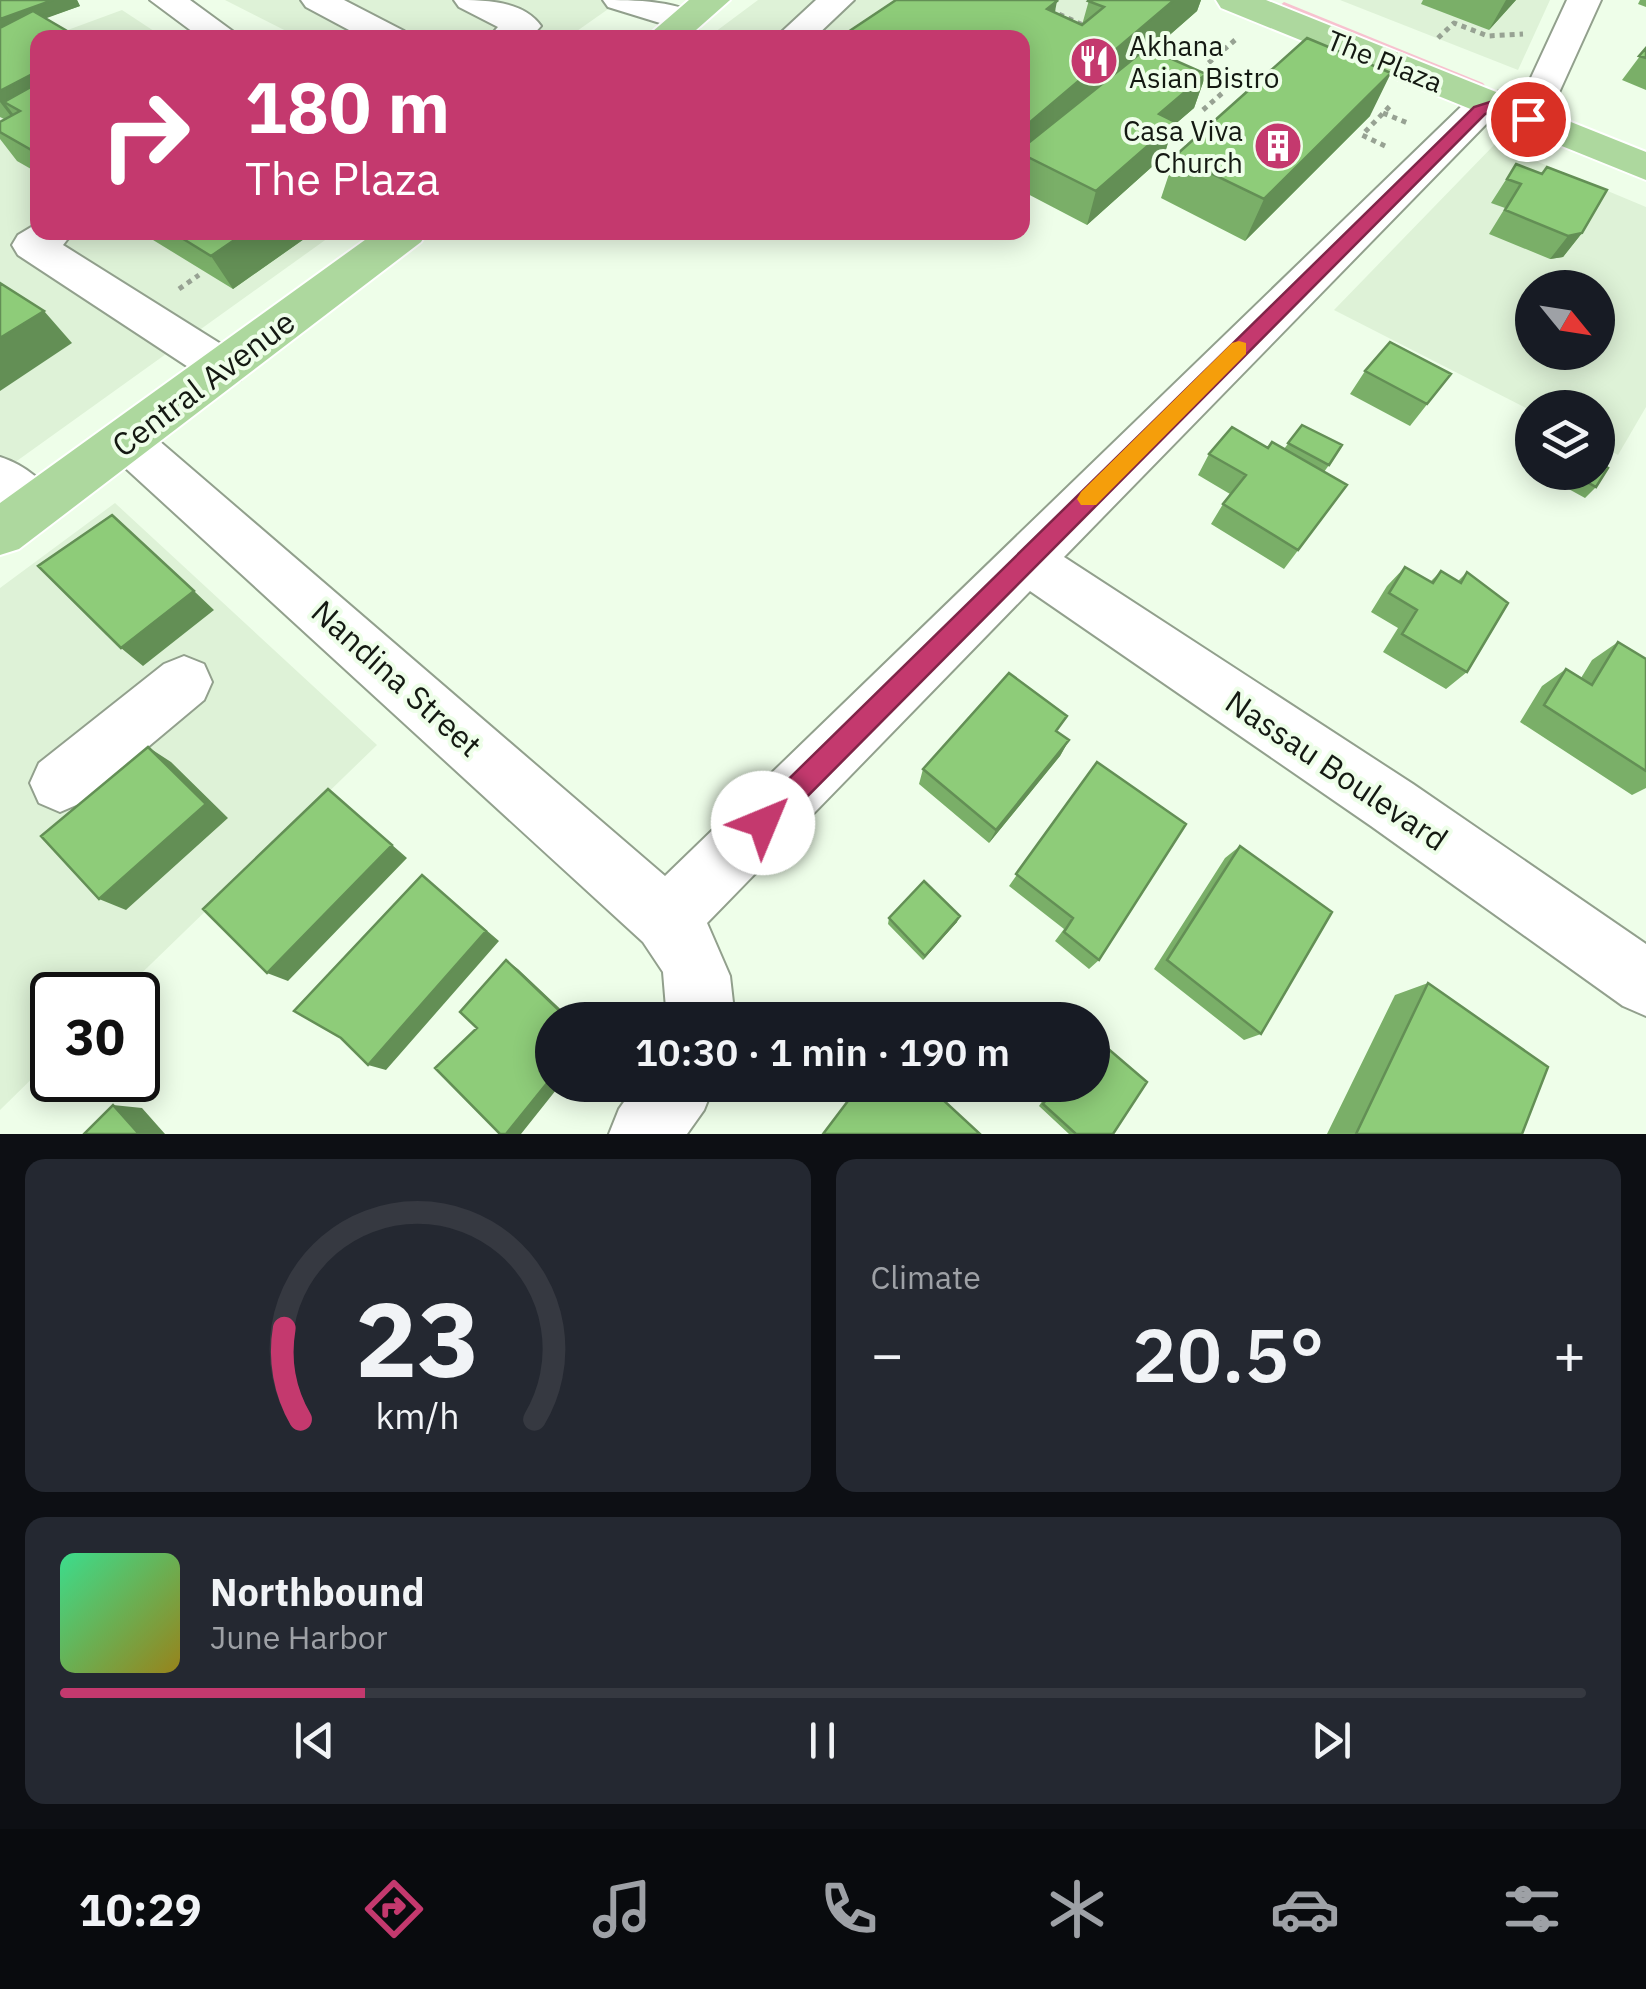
<!DOCTYPE html>
<meta charset="utf-8">
<style>
body{margin:0;font-family:"IBM Plex Sans",sans-serif;background:#242831;color:#f1f3f6;height:100vh;display:flex;flex-direction:column;font-size:38px;white-space:nowrap}
*{box-sizing:border-box;margin:0}
p{font-size:32px;color:#9ea1a6}
.icon{flex:none;width:55px;height:55px;fill:none;stroke:currentColor;stroke-width:2;stroke-linecap:round;stroke-linejoin:round}
.map{position:relative;height:1134px;overflow:hidden}
.side{display:flex;flex-direction:column;gap:25px;padding:25px;background:#0d0f14;flex:1}
.side>*{flex:none}
.banner{position:absolute;left:30px;top:30px;width:1000px;height:210px;border-radius:20px;box-shadow:0 5px 25px #0003;background:#c4396e;color:#fff;overflow:hidden}
.needle{width:65px;rotate:120deg}
.controls{position:absolute;left:1515px;top:270px;display:grid;gap:20px}
.controls a{display:grid;place-items:center;width:100px;height:100px;border-radius:50%;background:#171b24;box-shadow:0 5px 25px #0003;font-size:50px}
.speed{position:absolute;left:30px;top:972px;display:flex;gap:20px;font-size:50px;font-weight:700;text-align:center}
.speed>*{display:grid;place-content:center;width:130px;height:130px;border-radius:50%;background:#171b24;box-shadow:0 5px 25px #0003;line-height:1}
.speed .limit{border:5px solid #111;border-radius:15px;background:#fff;color:#111}
.pin{position:absolute;display:grid;place-items:center;width:85px;height:85px;color:#fff;margin:-42px;border:5px solid #fff;border-radius:50%;box-shadow:0 2px 10px #0007}
.me{position:absolute;width:110px;margin:-55px;rotate:45deg;stroke-linejoin:round;filter:drop-shadow(0 0 8px #0008)}
.turn{display:flex;align-items:center;gap:35px;height:210px;padding:0 50px;font-size:45px}
.turn .icon{width:130px;height:130px;stroke-width:2.5}
.turn b{display:block;font-size:70px;line-height:85px}
.big{font-size:75px;font-weight:600;line-height:1.1}
.side .card{flex:1;display:flex;flex-direction:column;justify-content:center;gap:15px;min-width:0;padding:0 35px;border-radius:20px;background:#242831}
.side .dial{align-items:center;gap:0}
.dial svg{height:260px;overflow:visible;fill:none;stroke:#363941;stroke-width:7;stroke-linecap:round;text-anchor:middle}
.dial text{fill:#f1f3f6;stroke:none}
.song{display:flex;align-items:center;gap:30px}
.cover{width:120px;height:120px;border-radius:15px;background:linear-gradient(135deg,hsl(150 70% 55%),hsl(50 70% 35%))}
.played{height:10px;border-radius:5px;background:linear-gradient(90deg,#c4396e 20%,#363941 20%)}
.keys{display:flex;justify-content:space-around;direction:ltr}
.heat{display:flex;justify-content:space-between;align-items:center;font-size:55px;direction:ltr}
.side .tiles{flex:1;display:grid;gap:25px;grid-template-columns:1fr 1fr}
.card:last-child{grid-column:span 2}
.trip{position:absolute;left:535px;top:1002px;width:575px;height:100px;border-radius:50px;background:#171b24;box-shadow:0 5px 25px #0003;font-weight:600;line-height:100px;text-align:center}
.tab-bar{display:flex;height:160px;justify-content:space-around;align-items:center;background:#090b0e;color:#9ea1a6}
.tab-bar .icon{width:70px;height:70px}
.tab-bar .current{color:#c4396e}
.tab-bar b{font-size:45px;color:#f1f3f6}
.map>svg:first-child{display:block}
.built{fill:#def2d7;fill-rule:evenodd}
.green{fill:#f7c2cf}
.lines{fill:none;stroke-linecap:round;stroke-linejoin:round}
.minor-casing{stroke:#92a08d;stroke-width:4}
.major-casing{stroke:#fff;stroke-width:4}
.path{stroke:#97a293;stroke-width:5;stroke-dasharray:5 5;stroke-linecap:butt}
.minor{fill:#fff;fill-rule:evenodd}
.major{fill:#add89e;fill-rule:evenodd}
.wall{fill:#7aaf68}
.shaded-wall{fill:#638f55}
.building{fill:#8ecc79;stroke:#638f55;stroke-width:2.5}
.route{fill:#c4396e;stroke:#7f2548;stroke-width:2.5}
.slow{fill:#f59e0b}
.labels{text-anchor:middle;dominant-baseline:central;stroke-width:8;stroke-linejoin:round;paint-order:stroke}
.far-poi-label{font-size:28px;fill:#141912;stroke:#eefee9;text-anchor:start}
.far-street-label{font-size:28px;fill:#141912;stroke:#eefee9}
.street-label{font-size:32px;fill:#141912;stroke:#eefee9}
</style>
<div class="map">
<svg width="1646" height="1134" viewBox="0 0 1646 1134">
<rect width="100%" height="100%" fill="#eefee9"/>
<path class="built" d="M225,0H621L567,38L298,37Z
M758,0H1171L1197,11L1023,164L1022,38H707Z
M1340,0H1550L1518,70Z
M122,10L163,37L46,38Z
M37,41L38,232L335,233L0,473V54Z
M1495,144L1646,207V407L1618,455L1598,444V408H1532V411L1334,310ZM1532,288H1598V352H1532Z
M115,503L377,745L119,995H52V1059L0,1110V588Z"/>
<path class="green" d="M1284,2L1483,83L1487,88L1278,7Z"/>
<g class="lines">
<g class="minor-casing">
<path id="minor" d="M150,0H190L242,38H201Z
M301,0H344L404,31L409,38H364L306,7Z
M454,0C483,0 523,0 541,26L530,38H488L498,27L459,7Z
M603,0C630,0 687,0 703,21L698,28L686,31L608,7Z
M816,0H854L814,38H775Z
M1567,0H1601L1557,97L1492,118L1064,557L1413,784L1646,944V1016L1623,1006L1371,826L1030,591L707,923L730,976L735,1020H667L663,972L643,942L109,453L102,440L109,427L126,421L143,427L665,876L1466,102L1529,82Z
M38,223V232H73L63,245L240,356L247,368L240,380L224,385L208,380L18,255L12,245L18,235Z
M0,457C25,465 48,483 60,507L53,522C29,530 18,523 0,506Z
M184,656L204,664L212,682L204,700L81,803L60,812L39,803L30,783L39,763L164,664Z
M636,1085H714L704,1110L687,1134H609L619,1109Z"/>
</g>
<g class="major-casing">
<path id="major" d="M689,0H730L687,38H645Z
M1216,0H1266L1646,152V180L1221,8Z
M376,232H427L421,242L19,549L0,555V503Z"/>
</g>
<path class="path" d="M1050,10L1085,26
M1438,38L1454,23L1488,36L1523,34
M1235,40L1205,66L1257,90
M1203,110L1236,81
M1383,113L1410,124
M1385,146L1362,135L1391,105
M179,289L199,275"/>
<use href="#minor" class="minor"/>
<use href="#major" class="major"/>
</g>
<path class="wall" d="M0,0H77L80,6L45,18L38,38V173L17,161L0,139V122L4,119L0,117Z
M1089,0H1201L1197,11L1152,50L1206,74L1194,108L1173,126L1164,156L1087,225L1022,191V38L1055,13L1082,25Z
M1423,0H1516L1489,30L1421,4Z
M1640,0H1646V7L1638,4Z
M1646,48V90L1622,80Z
M1370,116L1245,241L1161,198L1175,156Z
M1516,164L1582,233L1563,257L1550,259L1489,234L1505,208L1491,203Z
M140,232H314L233,289Z
M1365,371L1451,374L1410,426L1350,394Z
M1302,425L1329,465L1324,472L1347,485L1284,569L1211,524L1223,504L1230,494L1198,475L1209,454L1268,448L1284,449Z
M1548,472H1598L1596,487L1585,498L1545,476Z
M1405,567L1430,582L1441,571L1458,581L1467,572V672L1446,689L1383,652L1398,628L1371,612L1387,586Z
M1618,642L1646,659V788L1632,795L1520,722L1542,686L1566,669L1581,678L1592,660Z
M1058,733L1069,740L1060,756L989,843L919,784L923,769Z
M1097,762L1099,960L1089,969L1055,941L1064,929L1009,886Z
M1240,846L1261,1034L1244,1040L1154,969L1225,858Z
M889,918L957,922L923,960L888,924Z
M1428,983L1522,1134H1327L1395,995Z
M1053,1085H1092L1113,1134H1069L1039,1106Z"/>
<path class="shaded-wall" d="M53,0H77L80,6L0,35V19Z
M1174,0H1201L1197,11L1030,158L1022,154V129Z
M1506,0H1516L1489,30Z
M1057,1L1049,43L1047,9Z
M38,71V118L4,102L23,127L20,128L0,102V91Z
M1391,73L1370,116L1245,241L1264,199Z
M1206,74L1194,108L1173,126L1164,156L1087,225L1096,191L1159,114Z
M246,232H314L233,289L211,256Z
M1582,233L1563,257L1550,259L1568,236Z
M44,311L72,343L0,391V338Z
M194,591L214,610L143,666L121,648Z
M1069,740L1060,756L989,843L996,830Z
M148,747L171,762L228,818L126,910L99,899Z
M328,789L407,858L288,981L267,973Z
M422,875L499,941L386,1070L368,1065Z
M960,916L957,922L923,960L925,956Z
M506,960L518,969L572,1020H562Z
M552,1077V1085H560L521,1134H506Z
M113,1105L142,1108L165,1134H139Z"/>
<path class="building" d="M0,0H53L0,19Z
M896,0H1055L1057,1L1047,9L1082,25L1104,7L1088,1L1089,0H1174L1022,129V38H839Z
M33,11L79,38H38V71L0,91V28Z
M1307,38L1391,73L1264,199L1175,156Z
M1147,48L1206,74L1159,114L1175,122L1096,191L1022,154V148Z
M1646,48V58L1639,56Z
M38,83V150L35,152L0,132V122L20,111L4,102Z
M1516,164L1542,174L1547,167L1607,190L1582,233L1568,236L1505,210L1521,184L1507,179Z
M172,232H246L211,256Z
M0,283L44,311L0,338Z
M1390,342L1451,374L1427,404L1365,371Z
M1302,425L1342,445L1329,465L1288,443Z
M1232,427L1268,448L1272,442L1347,485L1298,550L1223,504L1246,475L1209,454Z
M1598,462L1608,468L1596,487L1569,472H1598Z
M112,515L194,591L121,648L38,566Z
M1405,567L1433,583L1441,571L1461,583L1467,572L1508,603L1467,672L1402,634L1417,610L1389,593Z
M1618,642L1646,659V771L1544,705L1566,669L1592,685Z
M1009,673L1067,716L1056,731L1069,740L996,830L923,769Z
M148,747L206,804L99,899L41,836Z
M1097,762L1186,824L1099,960L1064,932L1073,918L1016,874Z
M328,789L392,845L267,973L203,909Z
M1240,846L1332,912L1261,1034L1167,960Z
M422,875L486,931L368,1065L341,1038L294,1011Z
M924,881L960,916L925,956L889,918Z
M506,960L565,1016L562,1020H552V1031L547,1038L552,1043V1077L506,1134H500L435,1068L477,1028L460,1012Z
M1428,983L1548,1067L1522,1134H1356Z
M1092,1035L1147,1082L1113,1134H1076L1043,1104L1056,1085H1092Z
M860,1085H927L980,1134H823Z
M113,1105L139,1134H84Z"/>
<path class="route" d="M1490,102H1501L1537,119L1528,124L1495,111L1485,114L772,832L763,836L753,832L750,823L753,814L1474,107Z"/>
<path class="slow" d="M1239,341L1246,343V354L1096,505H1081L1077,499L1081,492L1232,343Z"/>
<defs>
<g id="restaurant-disc" transform="scale(2.5)"><circle r="9.5" fill="#c4396e" stroke="#eefee9"/><path d="M-5-6h1v4h1v-4h1v4h1v-4h1v5L-1.5 .5V6h-2V.5L-5-1ZM5-6V6H3V1.5H1.5Q1.5-4 5-6Z" fill="#fff"/></g>
<g id="building-disc" transform="scale(2.5)"><circle r="9.5" fill="#c4396e" stroke="#eefee9"/><path d="M-4-6H4V6H1V3H-1V6H-4ZM-2.5-4.3h1.7v1.8h-1.7ZM.8-4.3h1.7v1.8H.8ZM-2.5-1h1.7V.8h-1.7ZM.8-1h1.7V.8H.8Z" fill="#fff"/></g>
</defs>
<g fill-rule="evenodd">
<use href="#restaurant-disc" x="1094" y="61"/>
<use href="#building-disc" x="1278" y="146"/>
</g>
<g class="labels">
<g class="far-poi-label">
<text x="1129" y="45">Akhana<tspan x="1129" dy="32">Asian Bistro</tspan></text>
<text x="1243" y="130" text-anchor="end">Casa Viva<tspan x="1243" dy="32">Church</tspan></text>
</g>
<g class="far-street-label">
<text transform="translate(1385 61) rotate(22)">The Plaza</text>
</g>
<g class="street-label">
<text transform="translate(203 383) rotate(-37)">Central Avenue</text>
<text transform="translate(397 678) rotate(42)">Nandina Street</text>
<text transform="translate(1337 770) rotate(34)">Nassau Boulevard</text>
</g>
</g>
</svg>
<div class="controls">
<a><svg class="needle" viewBox="-14 -14 28 28"><path d="M0-13l5 13h-10z" fill="#e53935"/><path d="M0 13l5-13h-10z" fill="#9ea1a6"/></svg></a>
<a><svg class="icon" aria-label="layers" viewBox="0 0 24 24"><path d="M12 4l9 5-9 5-9-5zM3 14l9 5 9-5"/></svg></a>
</div>
<div class="speed"><div class="limit">30</div></div>
<div class="pin" style="left:1528px;top:119px;background:#d93025"><svg class="icon" aria-label="arrive" viewBox="0 0 24 24"><path d="M6 21V4h12l-3 4 3 4H6"/></svg></div>
<svg class="me" style="left:763px;top:823px" viewBox="-20 -20 40 40"><circle r="19" fill="#fff"/><path d="M0-13L10 11 0 6-10 11z" fill="#c4396e"/></svg>
<div class="trip">10:30 · 1 min · 190 m</div>
<div class="banner">
<div class="turn"><svg class="icon" aria-label="right" viewBox="0 0 24 24"><path d="M7 20v-9h11M14 6l5 5-5 5"/></svg><div><b>180 m</b>The Plaza</div></div>
</div>
</div>
<section class="side">
<div class="tiles">
<div class="card dial"><svg viewBox="0 0 100 80">
<path d="M14 69A42 42 0 1 1 86 69"/>
<path d="M14 69A42 42 0 0 1 9 41" stroke="#c4396e"/>
<text x="50" y="56" font-size="32" font-weight="700">23</text>
<text x="50" y="72" font-size="11">km/h</text>
</svg></div>
<div class="card"><p>Climate</p>
<div class="heat"><a>−</a><b class="big">20.5°</b><a>+</a></div>
</div>
<div class="card">
<div class="song"><i class="cover"></i><div><b>Northbound</b><p>June Harbor</p></div></div>
<div class="played"></div>
<div class="keys"><svg class="icon" aria-label="previous" viewBox="0 0 24 24"><path d="M18 5L8 12l10 7zM5 5v14"/></svg><svg class="icon" aria-label="pause" viewBox="0 0 24 24"><path d="M8 5v14M16 5v14"/></svg><svg class="icon" aria-label="next" viewBox="0 0 24 24"><path d="M6 5l10 7-10 7zM19 5v14"/></svg></div>
</div>
</div>
</section>
<nav class="tab-bar">
<b>10:29</b>
<svg class="icon current" aria-label="directions" viewBox="0 0 24 24"><path d="M12 3l9 9-9 9-9-9zM9 14v-3h6M13 9l2 2-2 2"/></svg>
<svg class="icon" aria-label="music" viewBox="0 0 24 24"><path d="M9 18V5l10-2v13"/><circle cx="6" cy="18" r="3"/><circle cx="16" cy="16" r="3"/></svg>
<svg class="icon" aria-label="phone" viewBox="0 0 24 24"><path d="M5 4h4l2 5-3 2q2 4 5 5l2-3 5 2v4C11 20 4 13 5 4z"/></svg>
<svg class="icon" aria-label="climate" viewBox="0 0 24 24"><path d="M12 3v18M4 7l16 10M4 17L20 7"/></svg>
<svg class="icon" aria-label="car" viewBox="0 0 24 24"><path d="M5 17H2v-5l4-1 3-4h7l3 4 3 1v5h-3M9 17h6M6 11h13"/><circle cx="7" cy="17" r="2"/><circle cx="17" cy="17" r="2"/></svg>
<svg class="icon" aria-label="filters" viewBox="0 0 24 24"><path d="M4 7h16M4 17h16"/><circle cx="9" cy="7" r="2"/><circle cx="15" cy="17" r="2"/></svg>
</nav>
